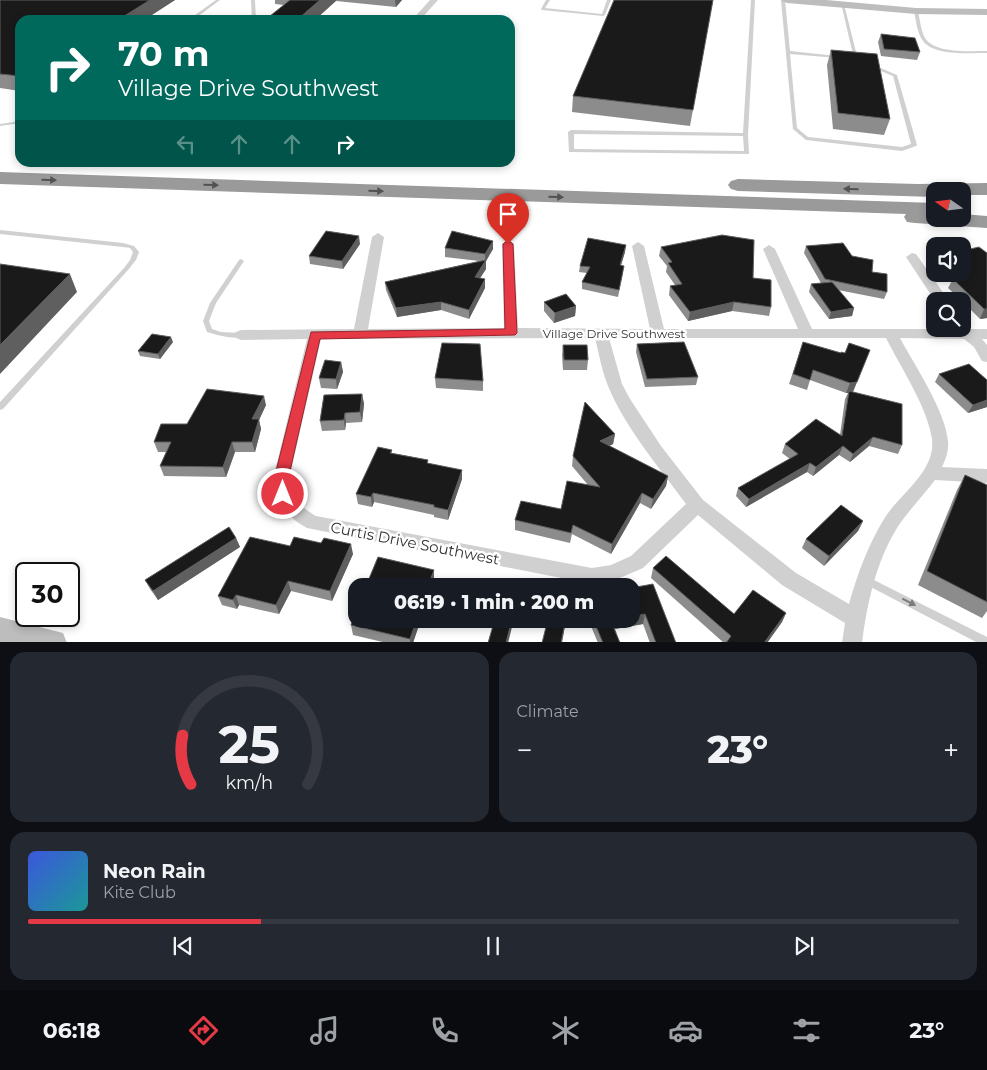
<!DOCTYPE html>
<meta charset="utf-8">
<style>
body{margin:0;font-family:Montserrat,sans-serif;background:#242831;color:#f1f3f6;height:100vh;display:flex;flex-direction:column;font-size:19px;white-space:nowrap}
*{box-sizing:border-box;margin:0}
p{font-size:16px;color:#9ea1a6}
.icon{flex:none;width:28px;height:28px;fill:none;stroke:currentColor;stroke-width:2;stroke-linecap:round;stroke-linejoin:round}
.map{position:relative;height:642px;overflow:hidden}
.sheet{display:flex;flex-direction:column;gap:10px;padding:10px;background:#0d0f14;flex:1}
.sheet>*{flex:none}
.top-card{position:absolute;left:15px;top:15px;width:500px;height:152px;border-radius:15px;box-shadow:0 2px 8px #0003;background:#00695c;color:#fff;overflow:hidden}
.needle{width:32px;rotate:284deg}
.fabs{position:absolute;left:926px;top:182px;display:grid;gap:10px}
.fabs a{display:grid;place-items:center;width:45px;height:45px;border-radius:10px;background:#171b24;box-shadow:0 2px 8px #0003;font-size:25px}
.speed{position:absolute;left:15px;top:562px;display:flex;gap:10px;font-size:25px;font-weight:700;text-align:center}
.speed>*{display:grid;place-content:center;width:65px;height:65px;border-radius:50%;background:#171b24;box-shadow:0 2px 8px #0003;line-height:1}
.speed .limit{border:2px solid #111;border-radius:8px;background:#fff;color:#111}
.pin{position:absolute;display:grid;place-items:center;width:42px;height:42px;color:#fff;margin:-51px -21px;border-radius:50% 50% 50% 0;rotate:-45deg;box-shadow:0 0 5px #0007}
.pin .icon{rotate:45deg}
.me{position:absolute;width:55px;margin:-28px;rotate:0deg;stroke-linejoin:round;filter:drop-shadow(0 0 4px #0008)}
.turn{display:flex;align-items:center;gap:18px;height:105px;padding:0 20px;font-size:22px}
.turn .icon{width:65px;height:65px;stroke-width:2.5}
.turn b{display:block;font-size:35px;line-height:42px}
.lanes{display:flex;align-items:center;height:48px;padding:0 20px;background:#0003;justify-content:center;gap:25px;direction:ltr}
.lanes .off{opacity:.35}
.big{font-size:38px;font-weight:800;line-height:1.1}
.sheet .card{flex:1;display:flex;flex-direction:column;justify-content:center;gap:8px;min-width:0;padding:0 18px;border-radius:15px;background:#242831}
.sheet .dial{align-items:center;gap:0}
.dial svg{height:130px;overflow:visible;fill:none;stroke:#363941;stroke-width:7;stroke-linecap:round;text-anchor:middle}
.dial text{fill:#f1f3f6;stroke:none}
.song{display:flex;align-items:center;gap:15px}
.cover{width:60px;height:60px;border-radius:8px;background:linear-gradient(135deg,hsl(230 70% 55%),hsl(180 70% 35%))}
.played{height:5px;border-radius:2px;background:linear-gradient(90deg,#e63946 25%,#363941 25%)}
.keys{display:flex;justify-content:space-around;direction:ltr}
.heat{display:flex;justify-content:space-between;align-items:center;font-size:28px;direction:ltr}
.sheet .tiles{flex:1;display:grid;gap:10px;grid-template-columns:1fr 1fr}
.card:last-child{grid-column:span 2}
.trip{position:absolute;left:348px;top:578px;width:292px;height:50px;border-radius:15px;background:#171b24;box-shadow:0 2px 8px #0003;font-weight:800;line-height:50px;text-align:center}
.tabs{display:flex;height:80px;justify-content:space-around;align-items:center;background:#090b0e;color:#9ea1a6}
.tabs .icon{width:35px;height:35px}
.tabs .on{color:#e63946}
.tabs b{font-size:22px;color:#f1f3f6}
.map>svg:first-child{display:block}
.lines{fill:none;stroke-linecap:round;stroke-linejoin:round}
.lane{fill:#d0d0d0;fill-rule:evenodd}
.street{fill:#d0d0d0;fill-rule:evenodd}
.secondary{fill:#bdbdbd;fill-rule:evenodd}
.highway{fill:#9a9a9a;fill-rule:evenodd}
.wall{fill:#8c8c8c}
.shaded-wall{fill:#5f5f5f}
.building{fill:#1a1a1a;stroke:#5f5f5f}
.oneway{fill:#525252}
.oneway2{fill:#7a7a7a}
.route{fill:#e63946;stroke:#96252e}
.labels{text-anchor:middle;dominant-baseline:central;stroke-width:5;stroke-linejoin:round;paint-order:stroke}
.street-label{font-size:12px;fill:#333;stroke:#fff}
.near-street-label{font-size:15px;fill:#333;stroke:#fff}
</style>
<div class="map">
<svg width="987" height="643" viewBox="0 0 987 643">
<rect width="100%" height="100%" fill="#fff"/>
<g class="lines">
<path class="lane" d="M216,0H220L193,20H188Z
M251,0H255L256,20H252Z
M546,0H550L545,8L602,14L607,0H611L605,15L603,16L542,10L541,9Z
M751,0H755L748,135L749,154L569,152L568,132L571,130L743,133ZM574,134L743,136L744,151L574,149Z
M781,0H785L790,51L837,56L839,57L837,58L790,54L797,128L808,137L902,147L911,144L893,76L869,66V64H871L897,75L917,145L916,146L902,151L806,140L793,129Z
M841,3L844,4L858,60L854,59Z
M916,10L918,11C920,20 921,31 925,38C935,54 971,51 987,51V53C970,53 934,56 923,41C917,33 916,20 914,11Z
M391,16L416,19L418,20L391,18L364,20L366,19Z
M20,121V123L0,126V124Z
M0,230L123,243L134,246L139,252L136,260L128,270L3,409L0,410V402L124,268L130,260L133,252L130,248L123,247L0,234Z
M241,259L244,261L216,303L209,321L212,329L221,332L241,333L245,335C236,341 217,335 207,332L203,321L210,303L239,260Z
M866,576L987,637V643H978L863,583L861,580L863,577Z"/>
<path class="street" d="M430,0H438L420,20H412Z
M378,233L384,237L368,329L504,328L502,244L508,240L514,244L518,328L650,329L632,246L638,242L644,246L664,329H798L763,249L769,245L775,249L812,329H958L964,326L971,329H987V339H982L987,345V362L982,361L974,347L964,339L900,338C915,366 945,410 948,441C949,450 946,459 942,467L987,469V483L935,480C923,496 908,511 897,528C876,562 867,604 862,643H842L845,623L782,585L698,515L643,568L613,581L592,584L307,528C283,515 273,498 275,471L307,339L241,340L236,338L234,335L236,332L241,330L354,329L372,237ZM595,338C599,354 602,371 608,386C626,429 659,467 686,504L631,556L611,565L592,568L316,516C296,505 290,493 291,471L321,339ZM609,338H886C901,368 927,406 932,439C936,472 899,494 884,519C868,545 857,575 849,604L796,573L703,500L661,446L630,399L622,384Z
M912,253L916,254L949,301H935L906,257Z"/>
<path class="secondary" d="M781,0H826L916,8L987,9V15L916,14L787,3Z
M0,617L63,633L67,643H0Z"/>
<path class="highway" d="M0,172L935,203V219H962V214L987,216V228L915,223L907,222L904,217L906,214L0,184Z
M738,179L918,184L987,183V195H962V191H935V197L738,191L731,189L728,185L731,181Z"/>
</g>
<path class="wall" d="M0,0H175L144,20H20V91L0,88Z
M275,0H402L396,7L336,1L284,5L275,4Z
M713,0L690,126L572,112L573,96Z
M881,34L920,52L917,60L881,56L878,42Z
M831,50L890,119L884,135L833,129L827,65Z
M360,244L343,269L310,264L309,256Z
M806,246L852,256L872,272L887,292L884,299L838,290L854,308L852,316L829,319L809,292L811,284L821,283L804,253Z
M661,247L753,278L771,307L769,316L732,311L688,321L669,295L670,286L675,285L666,272L667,266L659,256Z
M445,248L493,249L486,261V269L480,278L485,288L469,319L441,310L397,317L386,290L385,282L479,261L445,257Z
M962,251L987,253V318L980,319L962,301L948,288L953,279L956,278L951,274H962Z
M625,252L621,265L623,273L618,297L582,289V282L587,273L579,272L580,266Z
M544,302L576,306L575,316L554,323L544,311Z
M173,342L160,359L140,356L138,351Z
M803,342L841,353L853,392L902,445L898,454L869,446L850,462L839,455L813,476L807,472L746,507L736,496L738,488L790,459L782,453L785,444L840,435L845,399L848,393H846L810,380L807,390L789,384Z
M637,344L698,377L696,385L645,387L636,352Z
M563,345L588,360L587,370H563L562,355Z
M341,362L343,372L337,389L321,388L319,378Z
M939,374L987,380V407L968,413L935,382Z
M435,378L483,381V391L436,388Z
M362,394L364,404L362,422L346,423L345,430L322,431L320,421Z
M266,405L259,420L261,429L255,452H235L226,477L164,476L160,466L166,452H158L154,442L187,424Z
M615,434L613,444L609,446L668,476L666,486L651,509L640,503L611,554L572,534L570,543L515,530V520L561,509L588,485L572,466L573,456Z
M392,450V453L428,460V463L462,479L448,520L434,517V515L374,502L372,507L358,504L356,494Z
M965,475L987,485V611L982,618L918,585L957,490Z
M863,521L858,531L824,566L802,548L806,539Z
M236,538L240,547L158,600L150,589L145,580Z
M290,546L353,554L332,601L291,591L279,614L239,605L237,609L222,605L218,596Z
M653,568L734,614L786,613L782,622L767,643H724L651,578Z
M631,588L676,643H650L643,624L615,629L620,643H598L588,619H631Z
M421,619L413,643H387L353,635L351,625Z"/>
<path class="shaded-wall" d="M150,0H175L144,20H118Z
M320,0H336V1L315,20H297Z
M395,0H402L396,7Z
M359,236L360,244L343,269L342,261Z
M493,241V249L486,261V269L475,286V277L485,262V254Z
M626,245L625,252L619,272L620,265Z
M70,274L77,292L0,374V345Z
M485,279V288L469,319V310Z
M441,302V310L397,317L396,308Z
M734,302L732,311L688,321L690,312Z
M576,306L575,316L554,323L555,313Z
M854,308L852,316L829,319L831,312Z
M984,309H987V318L980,319Z
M171,337L173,342L160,359L158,354Z
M870,350L853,392L849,391L848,393H846L850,383Z
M341,362L343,372L337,389L336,379Z
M362,394L364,404L362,422L360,412Z
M264,396L266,405L259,420L261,429L255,452L252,442V419Z
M987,400V407L968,413L973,405Z
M345,413L346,423L345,430L344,420Z
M615,434L613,444L599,451L600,441Z
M873,437L869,446L850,462L853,454Z
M232,442L235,452L226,477L223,467Z
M843,446L839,455L813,476L816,467Z
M810,463L807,472L746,507L749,499Z
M462,470V479L448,520V510Z
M668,476L666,486L651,509L653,499Z
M373,493L374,502L372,507L371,497Z
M642,493L640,503L611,554L612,544Z
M863,521L858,531L824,566L829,556Z
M236,538L240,547L158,600L153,591Z
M351,544L353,554L332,601L330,591Z
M434,570V579L432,586H428Z
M288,581L291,591L279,614L276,605Z
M236,595L239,605L237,609L233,600Z
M786,613L782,622L767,643H764Z
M645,614L643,624L609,630L611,621L622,619H631V617Z
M417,619H421L413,643H410V639Z
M512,619H514L508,643H506Z
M566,619L562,643H561Z"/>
<path class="building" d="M0,0H150L118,20H20V76L0,74Z
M290,0H320L297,20H265Z
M614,0H713L693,110L573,96Z
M881,34L915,38L920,52L884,49Z
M831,50L877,54L890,119L838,113Z
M326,231L359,236L342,261L309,256Z
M452,231L493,241L485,254L445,248Z
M722,235L754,240L753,278L771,280V307L734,302L690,312L670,286L682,284L668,263L672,262L661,247Z
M588,238L626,245L620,265L624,266L619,290L582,282L590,267L580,266Z
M843,243L852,256L873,260L872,272L887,274V292L825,279L806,246Z
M979,247L987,253V309H984L953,279L968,275L962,270V251Z
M486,260L475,277L485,279L469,310L441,302L396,308L385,282Z
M0,264L70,274L0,345Z
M832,282L854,308L831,312L811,284Z
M566,294L576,306L555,313L544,302Z
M152,334L171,337L158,354L138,351Z
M684,342L698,377L647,379L637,344Z
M803,342L841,353V352L845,353L849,343L870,350L857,382L850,383L813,370L810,380L793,374Z
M442,343L480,344L483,381L435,378Z
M563,345H587L588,360H564Z
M325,360L341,362L336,379L319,378Z
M969,364L987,380V400L973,405L939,374Z
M207,389L264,396L252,419H259L252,442H232L223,467L160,466L171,442H154L161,424H187Z
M849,391L902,404V445L873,437L853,454L843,446L816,467L810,463L749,499L738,488L798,454L785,444L816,419L842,436Z
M362,394L360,412L345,413L344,420L320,421L324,395Z
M585,402L615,434L600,441L668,476L653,499L642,493L612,544L573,525L571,533L515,520L521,501L561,509L567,481L600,487L573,456Z
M378,447L392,450L390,453L428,460L427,463L462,470L448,510L434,507V505L373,493L371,497L356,494Z
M965,475L987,485V602L927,571Z
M841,505L863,521L829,556L806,539Z
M229,527L236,538L153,591L145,580Z
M250,537L290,546L294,537L321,543L324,538L351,544L330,591L288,581L276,605L236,595L233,600L218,596Z
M666,556L734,614L753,590L786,613L764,643H726L731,636L653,568Z
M378,557L434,570L428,586H366Z
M505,581L520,584V586H503Z
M653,584L676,643H656L645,614L631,617V588Z
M356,611V619H417L410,639L351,625Z
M495,619H512L506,643H488Z
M548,619H566L561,643H542Z
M593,619H622L611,621L620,643H603Z"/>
<defs><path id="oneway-solid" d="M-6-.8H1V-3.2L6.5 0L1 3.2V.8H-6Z" transform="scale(1.25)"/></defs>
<g class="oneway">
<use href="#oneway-solid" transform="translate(49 180) rotate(2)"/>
<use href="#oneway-solid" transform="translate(211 185) rotate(2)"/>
<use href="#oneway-solid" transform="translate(851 189) rotate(-178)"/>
<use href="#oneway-solid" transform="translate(376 191) rotate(2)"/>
<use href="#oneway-solid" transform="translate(556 197) rotate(2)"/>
</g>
<use class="oneway2" href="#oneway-solid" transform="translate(909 602) rotate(27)"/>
<path class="route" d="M508,240L513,244L517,333L515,335L320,339L290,471C289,479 292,491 288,498L283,500L278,498L274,484L276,471L311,332L505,329L503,244Z"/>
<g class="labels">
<g class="street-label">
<text x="614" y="333">Village Drive Southwest</text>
</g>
<g class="near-street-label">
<text transform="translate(415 543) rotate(11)">Curtis Drive Southwest</text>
</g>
</g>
</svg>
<div class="fabs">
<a><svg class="needle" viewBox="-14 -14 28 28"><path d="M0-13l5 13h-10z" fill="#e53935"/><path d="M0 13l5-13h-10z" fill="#9ea1a6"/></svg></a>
<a><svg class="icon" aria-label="sound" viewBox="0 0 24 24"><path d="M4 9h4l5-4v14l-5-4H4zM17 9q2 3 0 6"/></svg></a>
<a><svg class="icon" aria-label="search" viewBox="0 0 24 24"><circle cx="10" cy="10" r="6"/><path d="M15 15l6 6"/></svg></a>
</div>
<div class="speed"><div class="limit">30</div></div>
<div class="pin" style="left:508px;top:244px;background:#d93025"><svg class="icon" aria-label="arrive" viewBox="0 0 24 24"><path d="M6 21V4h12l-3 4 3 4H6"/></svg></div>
<svg class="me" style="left:283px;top:494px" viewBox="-20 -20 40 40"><circle r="17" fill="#e63946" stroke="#fff" stroke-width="3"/><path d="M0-11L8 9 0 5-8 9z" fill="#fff"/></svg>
<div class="trip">06:19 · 1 min · 200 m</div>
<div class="top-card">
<div class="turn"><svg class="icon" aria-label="right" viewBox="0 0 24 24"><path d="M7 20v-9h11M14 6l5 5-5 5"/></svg><div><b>70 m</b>Village Drive Southwest</div></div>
<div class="lanes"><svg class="icon off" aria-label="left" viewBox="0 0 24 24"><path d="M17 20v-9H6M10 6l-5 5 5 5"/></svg><svg class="icon off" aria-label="ahead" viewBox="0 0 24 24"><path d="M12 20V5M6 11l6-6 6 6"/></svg><svg class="icon off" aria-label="ahead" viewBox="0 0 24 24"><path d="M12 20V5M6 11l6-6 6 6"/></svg><svg class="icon" aria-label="right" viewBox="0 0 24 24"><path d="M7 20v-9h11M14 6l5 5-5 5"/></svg></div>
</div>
</div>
<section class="sheet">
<div class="tiles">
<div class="card dial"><svg viewBox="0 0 100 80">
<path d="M14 69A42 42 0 1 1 86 69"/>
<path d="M14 69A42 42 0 0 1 9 39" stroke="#e63946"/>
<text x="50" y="56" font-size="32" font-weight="700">25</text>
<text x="50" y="72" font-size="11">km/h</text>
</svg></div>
<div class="card"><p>Climate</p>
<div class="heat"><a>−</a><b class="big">23°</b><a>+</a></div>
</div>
<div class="card">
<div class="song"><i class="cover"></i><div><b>Neon Rain</b><p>Kite Club</p></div></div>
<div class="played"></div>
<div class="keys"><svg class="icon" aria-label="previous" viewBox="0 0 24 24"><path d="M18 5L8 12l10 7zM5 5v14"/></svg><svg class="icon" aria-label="pause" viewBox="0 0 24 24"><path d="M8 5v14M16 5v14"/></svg><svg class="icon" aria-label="next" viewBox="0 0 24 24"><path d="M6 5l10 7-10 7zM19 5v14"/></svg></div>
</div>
</div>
</section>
<nav class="tabs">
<b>06:18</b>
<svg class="icon on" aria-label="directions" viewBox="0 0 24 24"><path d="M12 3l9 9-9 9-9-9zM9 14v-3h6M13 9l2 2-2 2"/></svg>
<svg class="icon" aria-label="music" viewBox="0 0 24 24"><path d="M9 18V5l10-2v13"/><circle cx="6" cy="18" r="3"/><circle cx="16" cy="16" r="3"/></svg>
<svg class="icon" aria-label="phone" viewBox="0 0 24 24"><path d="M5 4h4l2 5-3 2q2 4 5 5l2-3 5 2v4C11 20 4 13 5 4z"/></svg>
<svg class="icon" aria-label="climate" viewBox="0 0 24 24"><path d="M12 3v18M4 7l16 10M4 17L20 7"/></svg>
<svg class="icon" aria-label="car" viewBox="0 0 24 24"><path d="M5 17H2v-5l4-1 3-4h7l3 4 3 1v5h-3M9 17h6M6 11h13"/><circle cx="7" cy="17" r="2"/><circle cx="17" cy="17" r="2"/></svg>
<svg class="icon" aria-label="filters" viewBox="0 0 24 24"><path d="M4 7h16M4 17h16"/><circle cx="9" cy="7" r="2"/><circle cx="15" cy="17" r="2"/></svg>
<b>23°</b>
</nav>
